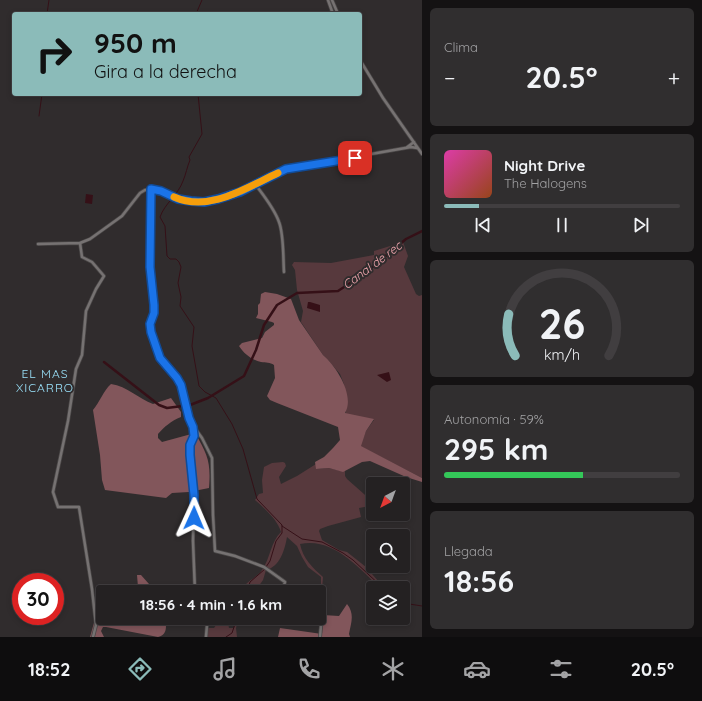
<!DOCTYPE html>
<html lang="es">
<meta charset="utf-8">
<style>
body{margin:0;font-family:Quicksand,sans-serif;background:#302e2f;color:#f1f3f6;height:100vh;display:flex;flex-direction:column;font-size:15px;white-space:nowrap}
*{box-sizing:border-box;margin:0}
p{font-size:13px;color:#a3a3a5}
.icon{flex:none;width:22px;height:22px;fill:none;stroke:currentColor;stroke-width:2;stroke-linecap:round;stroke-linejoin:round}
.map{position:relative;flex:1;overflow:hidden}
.details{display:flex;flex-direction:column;gap:8px;padding:8px;background:#141213;width:280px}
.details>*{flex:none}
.top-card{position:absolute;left:12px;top:12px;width:350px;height:84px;border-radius:4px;box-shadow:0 2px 6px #0003,0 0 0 1px #413e40;background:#8bbbb9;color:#111;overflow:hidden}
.needle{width:26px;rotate:221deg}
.buttons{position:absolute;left:366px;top:477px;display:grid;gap:8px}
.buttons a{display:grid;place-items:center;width:44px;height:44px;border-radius:4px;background:#242122;box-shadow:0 2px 6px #0003,0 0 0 1px #413e40;font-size:20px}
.speed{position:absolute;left:12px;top:573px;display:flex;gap:8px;font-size:20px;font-weight:700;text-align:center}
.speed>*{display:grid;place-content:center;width:52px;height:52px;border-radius:50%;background:#242122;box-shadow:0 2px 6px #0003,0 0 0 1px #413e40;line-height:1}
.speed .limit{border:6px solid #d22;background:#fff;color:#111}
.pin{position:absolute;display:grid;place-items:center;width:34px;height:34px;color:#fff;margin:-17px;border-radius:8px;box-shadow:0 2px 6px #0006}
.me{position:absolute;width:44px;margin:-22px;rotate:1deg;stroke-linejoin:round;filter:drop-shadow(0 0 3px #0008)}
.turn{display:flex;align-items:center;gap:14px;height:84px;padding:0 16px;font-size:18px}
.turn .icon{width:52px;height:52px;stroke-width:2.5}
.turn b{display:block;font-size:28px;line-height:34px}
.big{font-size:30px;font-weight:800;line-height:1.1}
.details .tile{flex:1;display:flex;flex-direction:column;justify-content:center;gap:6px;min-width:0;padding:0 14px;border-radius:6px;background:#302e2f}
.details .dial{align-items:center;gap:0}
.dial svg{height:104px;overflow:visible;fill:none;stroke:#413e40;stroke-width:7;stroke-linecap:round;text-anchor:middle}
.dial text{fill:#f1f3f6;stroke:none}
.song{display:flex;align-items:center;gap:12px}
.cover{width:48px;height:48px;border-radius:6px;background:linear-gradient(135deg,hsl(320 70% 55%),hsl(20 70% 35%))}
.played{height:4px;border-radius:2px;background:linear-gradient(90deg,#8bbbb9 15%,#413e40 15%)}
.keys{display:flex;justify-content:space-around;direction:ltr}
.heat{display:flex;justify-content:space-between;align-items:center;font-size:22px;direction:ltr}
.charge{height:6px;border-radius:3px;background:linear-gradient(90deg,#34c759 59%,#413e40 0)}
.trip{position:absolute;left:96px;top:585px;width:230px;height:40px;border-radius:4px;background:#242122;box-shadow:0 2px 6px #0003,0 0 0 1px #413e40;font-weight:800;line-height:40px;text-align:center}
.tab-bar{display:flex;height:64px;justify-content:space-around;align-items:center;background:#0e0d0e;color:#a3a3a5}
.tab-bar .icon{width:28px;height:28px}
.tab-bar .on{color:#8bbbb9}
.tab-bar b{font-size:18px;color:#f1f3f6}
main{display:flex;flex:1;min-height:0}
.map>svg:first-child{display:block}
.green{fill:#57393d}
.forest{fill:#82565b}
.water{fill:#351017}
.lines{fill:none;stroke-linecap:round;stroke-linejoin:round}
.stream{stroke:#351017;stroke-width:1}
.canal{stroke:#351017;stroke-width:2.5}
.minor-casing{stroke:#4a4747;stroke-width:4}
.minor{stroke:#767272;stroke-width:2.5}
.route-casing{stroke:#114b97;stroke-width:10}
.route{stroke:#1a73e8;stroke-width:7}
.slow{stroke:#f59e0b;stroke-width:7}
.labels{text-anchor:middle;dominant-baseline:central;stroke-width:4;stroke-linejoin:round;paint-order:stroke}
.water-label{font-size:12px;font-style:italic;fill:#f2a7af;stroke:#302c2d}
.neighbourhood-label{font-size:12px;letter-spacing:1px;fill:#9ae2fb;stroke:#302c2d}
</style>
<main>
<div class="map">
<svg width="422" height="637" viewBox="0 0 422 637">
<rect width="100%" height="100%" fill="#302c2d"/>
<path class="green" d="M403,242L408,256L404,267L416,294L419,296L422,295V478L360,446L366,431L374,420L345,414L346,411L344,384L340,374L328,360L323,355L301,322L303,311L297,290L295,270L292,265L294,262L331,263L374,255V251Z
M283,462L285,463L286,466L279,477L281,484L297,476L316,464L317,469L329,468L341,471H345V476L347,479L373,502V508L370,506L359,508L361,517L328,526L320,529L319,531L322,540L339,550L347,552L366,567L384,588H380C358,567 333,537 300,544C303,559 313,568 323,577L322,590L321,589V577L308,567L302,557L297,546L287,537C285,549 280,567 266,570L263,580L256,590L251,587L249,592H246L247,590L245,585C250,580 258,576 262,570C270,559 271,541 281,532C277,519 265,509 255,500L259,494L263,493L262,480L264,467L272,463Z
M221,618H227L229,628H234L236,618H246L249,621L238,620L236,628L237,637H204L206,628H214Z"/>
<path class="forest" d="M265,292L277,294L291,299L299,320L323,355C337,367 355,396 345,413L374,419L366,431L361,446L422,478V482L406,477L370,461L362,462L343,472L329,468L316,469L315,462L324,457L333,448L340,440L338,427L277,403L270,400L267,396L275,378L274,365C270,362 266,363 261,362C252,360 244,354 239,346L242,343L262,338L265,332L274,325V323L272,322L256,318L258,314V305L260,303L261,294Z
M111,384C127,386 139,399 153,404L171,398L181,412V417C171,421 164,427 158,434V438L162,442L195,433C208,455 211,463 209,488L189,492L172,493L166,498L105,490L102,480L100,455L93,410C100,402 103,391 111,384Z
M137,575H141L149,584L161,592H136L138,587Z
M95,589L122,592H103V618H158V620L166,625C166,631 165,635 158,637L106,627H103L101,631L104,637H90L97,612Z
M347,604C355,614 351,623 349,634L350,637H278L280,628L322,634L323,615L339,616Z"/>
<path class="water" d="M86,194L93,195L92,204L85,203Z
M308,302H310L320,305V312L307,308Z
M389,372L391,380L387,382L377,375Z"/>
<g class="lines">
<path class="stream" d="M47,14L49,0
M196,14L202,0
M198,94L202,134L189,157L190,160C187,167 186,174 183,181C178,195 165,203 160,217L165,226L167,256L170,259H176L179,262L181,267L178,283L181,297L180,306L194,327L192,346L199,386L205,392L216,398L232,424L243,449L257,499L282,525V533L276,541L270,561L266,567
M39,116L42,94
M282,526L302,539L322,542L343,553L353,560L383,588
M247,592L250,582L265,569
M403,603L422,606
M226,637L232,633L237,618"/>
<path class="canal" d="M104,362L159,405L167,408L190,405L208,398L244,376L256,350L264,325L277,305L297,293L338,291L364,274L406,239L422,231"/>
<g class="minor-casing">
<path id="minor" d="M328,0L333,14
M332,0L338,14
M360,60L383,98L422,154
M406,148L414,142
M255,184C264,196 274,208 279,222C284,235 283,258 284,272
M151,189L150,267L154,305V313L150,324L151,332L160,358L177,378L181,385L189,418L194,432V436L190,450L194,495L193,541L195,592
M80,243L82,257L92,262L104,276L96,289L86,311L82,355L76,369L68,421L53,492L58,507H79L92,589L96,625L93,637
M38,244L80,243L90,239L122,216L140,193L145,190H155L161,191L178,199L191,201L204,202L218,199L240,192L286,169L411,147L417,148
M194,427L202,438L212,458L213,515L215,551L235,556L264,567L285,582L282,592
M319,612L322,614L320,637
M205,618L207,625L206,637"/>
</g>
<use href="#minor" class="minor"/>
</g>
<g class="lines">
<g class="route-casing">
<path id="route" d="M194,518V495L190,455V445L194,436L193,427L189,418L181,385L177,378L160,358L151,332L150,324L154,313V305L150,267L151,189L161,191L178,199L191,201L204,202L218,199L240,192L286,169L355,158"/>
</g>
<use href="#route" class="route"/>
<path class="slow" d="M174,197C210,213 247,187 278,173"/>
</g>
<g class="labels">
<g class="water-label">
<text transform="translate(372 265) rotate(-37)">Canal de rec</text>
</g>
<g class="neighbourhood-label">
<text x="45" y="373">EL MAS<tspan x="45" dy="14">XICARRO</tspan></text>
</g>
</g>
</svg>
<div class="buttons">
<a><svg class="needle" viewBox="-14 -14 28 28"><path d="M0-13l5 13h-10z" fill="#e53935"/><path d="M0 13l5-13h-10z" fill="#a3a3a5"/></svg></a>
<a><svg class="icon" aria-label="search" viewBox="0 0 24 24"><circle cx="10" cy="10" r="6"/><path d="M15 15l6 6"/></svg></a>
<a><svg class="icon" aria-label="layers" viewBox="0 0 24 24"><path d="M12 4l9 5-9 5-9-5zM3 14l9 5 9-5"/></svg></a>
</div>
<div class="speed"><div class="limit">30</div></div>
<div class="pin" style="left:355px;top:158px;background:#d93025"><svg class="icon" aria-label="arrive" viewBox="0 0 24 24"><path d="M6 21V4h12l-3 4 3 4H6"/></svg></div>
<svg class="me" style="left:194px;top:518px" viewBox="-20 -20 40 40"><path d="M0-17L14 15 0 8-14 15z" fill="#1a73e8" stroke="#fff" stroke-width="4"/></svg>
<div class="trip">18:56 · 4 min · 1.6 km</div>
<div class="top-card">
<div class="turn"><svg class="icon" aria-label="right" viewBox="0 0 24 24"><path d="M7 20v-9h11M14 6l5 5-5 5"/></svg><div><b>950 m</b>Gira a la derecha</div></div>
</div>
</div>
<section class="details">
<div class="tile"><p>Clima</p>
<div class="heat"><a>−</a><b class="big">20.5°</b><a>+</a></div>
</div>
<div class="tile">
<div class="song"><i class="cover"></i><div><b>Night Drive</b><p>The Halogens</p></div></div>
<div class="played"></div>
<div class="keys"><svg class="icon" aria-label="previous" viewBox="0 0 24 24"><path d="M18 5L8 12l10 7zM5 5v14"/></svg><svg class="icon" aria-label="pause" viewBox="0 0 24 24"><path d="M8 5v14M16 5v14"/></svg><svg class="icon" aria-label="next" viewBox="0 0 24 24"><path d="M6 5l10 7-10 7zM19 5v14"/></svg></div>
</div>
<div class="tile dial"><svg viewBox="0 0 100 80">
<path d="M14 69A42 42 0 1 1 86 69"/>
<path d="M14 69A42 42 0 0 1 9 37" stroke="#8bbbb9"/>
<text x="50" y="56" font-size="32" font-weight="700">26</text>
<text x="50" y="72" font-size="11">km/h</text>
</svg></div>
<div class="tile"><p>Autonomía · 59%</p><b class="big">295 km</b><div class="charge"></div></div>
<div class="tile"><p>Llegada</p><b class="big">18:56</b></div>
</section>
</main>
<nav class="tab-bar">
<b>18:52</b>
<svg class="icon on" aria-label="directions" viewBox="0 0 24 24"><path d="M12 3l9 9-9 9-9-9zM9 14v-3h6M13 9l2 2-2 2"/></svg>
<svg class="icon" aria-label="music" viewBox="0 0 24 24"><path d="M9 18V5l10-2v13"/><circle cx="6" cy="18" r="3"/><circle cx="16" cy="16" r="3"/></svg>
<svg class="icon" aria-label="phone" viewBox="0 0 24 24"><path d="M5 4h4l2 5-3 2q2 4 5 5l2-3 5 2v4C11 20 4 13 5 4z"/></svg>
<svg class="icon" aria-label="climate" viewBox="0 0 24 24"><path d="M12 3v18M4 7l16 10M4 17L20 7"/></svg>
<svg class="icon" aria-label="car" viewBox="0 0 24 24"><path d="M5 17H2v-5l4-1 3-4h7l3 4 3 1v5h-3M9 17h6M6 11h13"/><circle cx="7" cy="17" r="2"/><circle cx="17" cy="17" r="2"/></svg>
<svg class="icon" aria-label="filters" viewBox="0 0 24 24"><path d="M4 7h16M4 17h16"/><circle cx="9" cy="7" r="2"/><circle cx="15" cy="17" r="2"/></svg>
<b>20.5°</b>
</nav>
